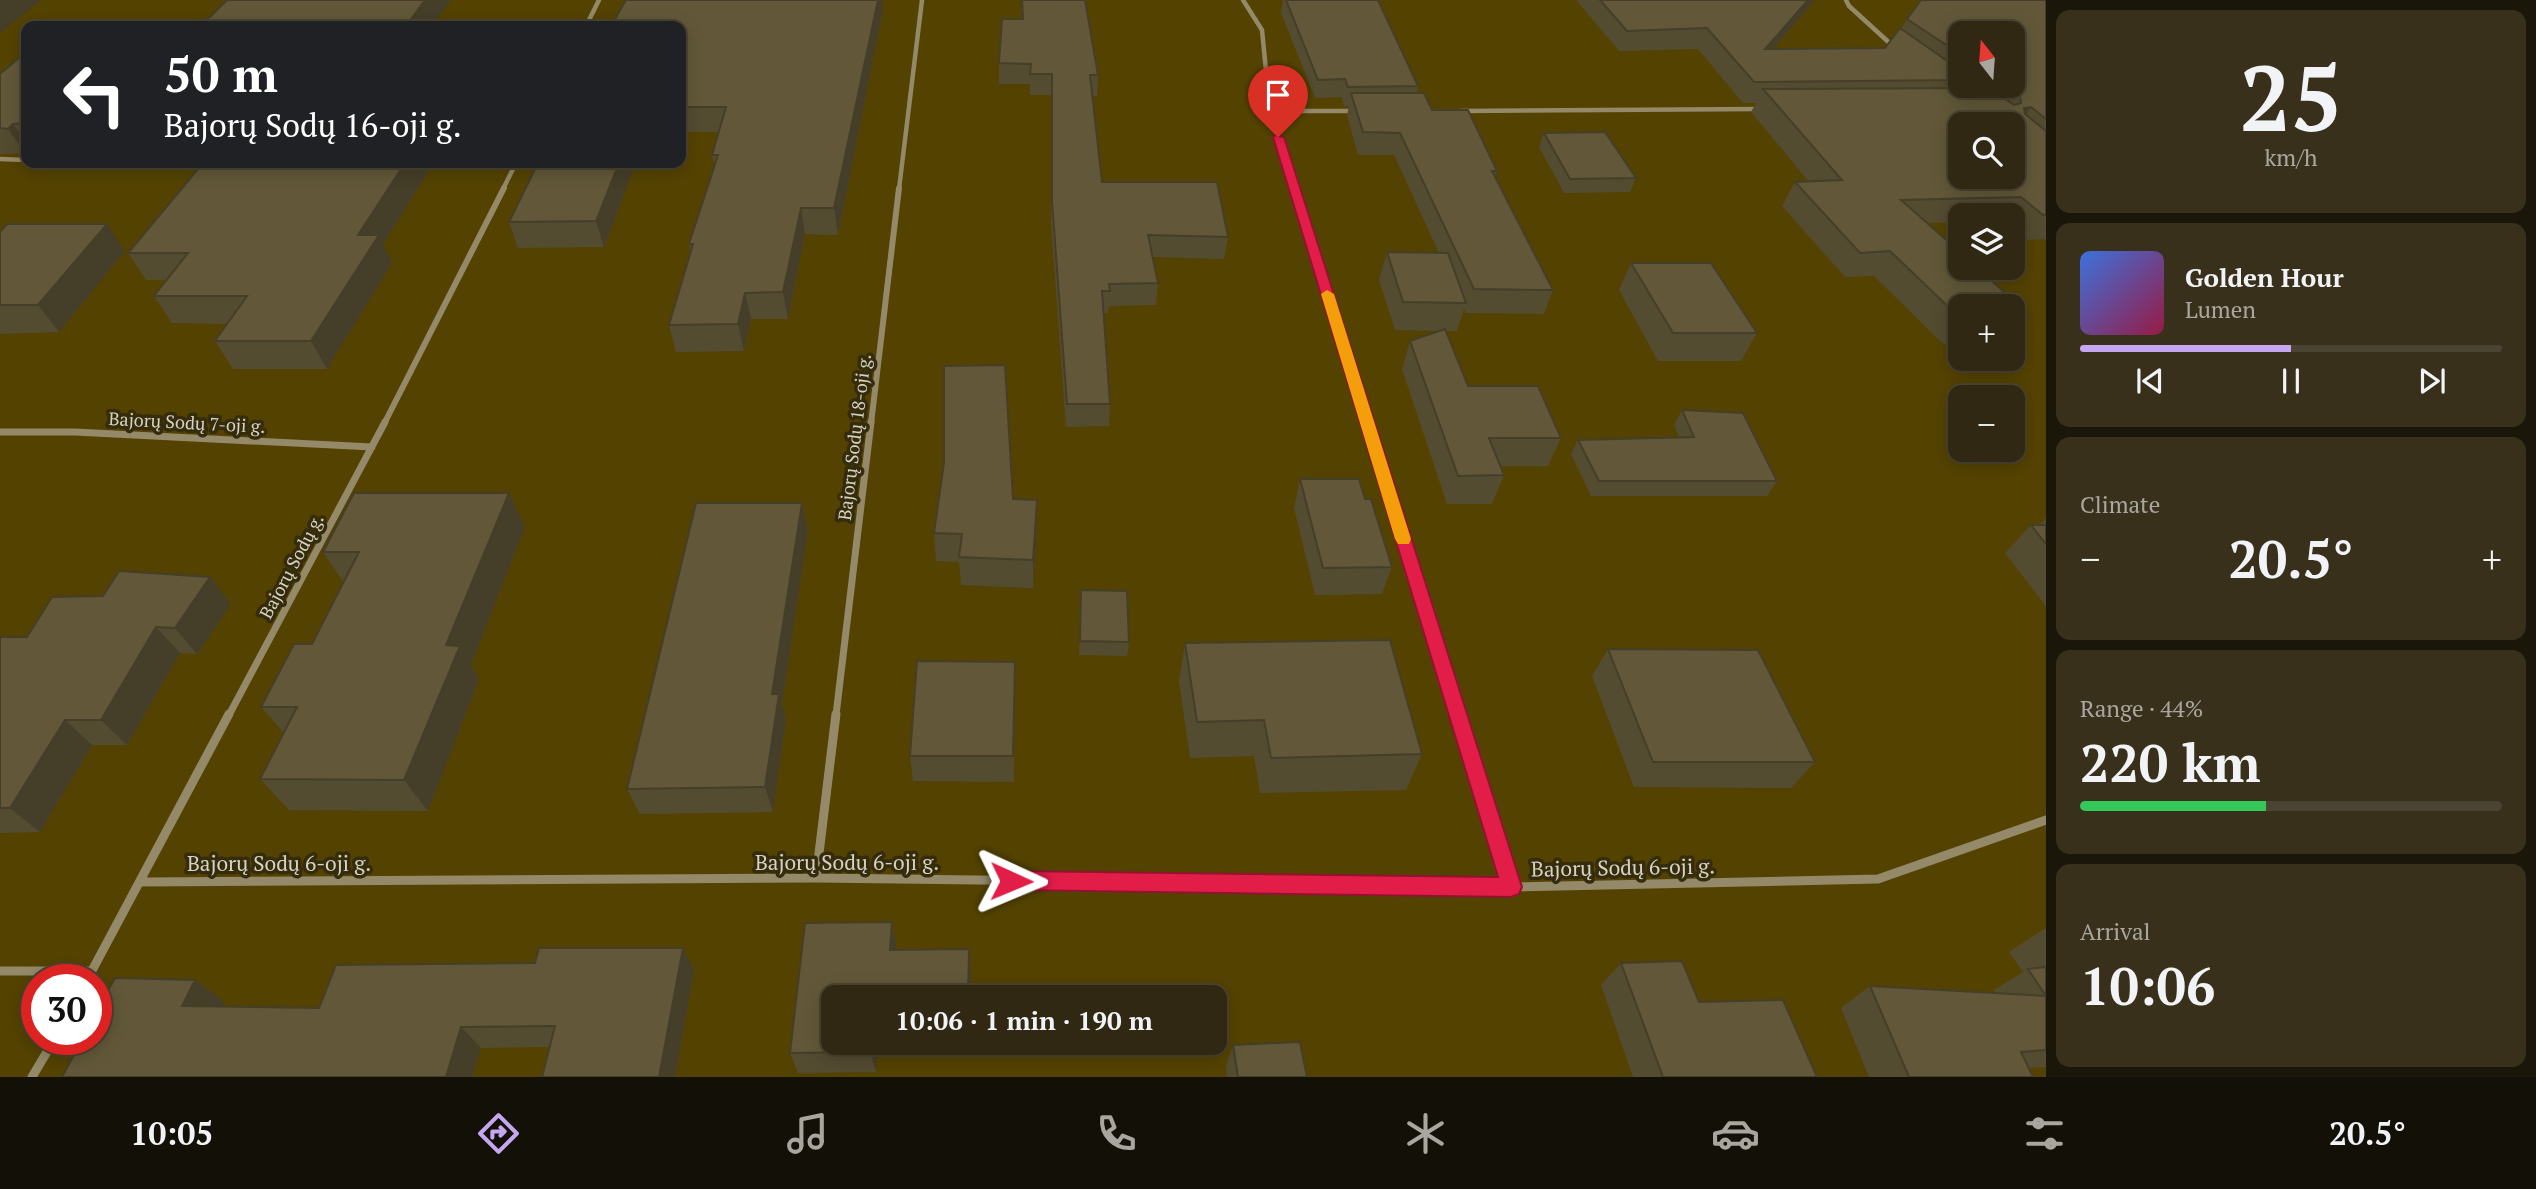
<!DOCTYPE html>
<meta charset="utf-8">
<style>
body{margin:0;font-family:"PT Serif",serif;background:#38301b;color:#f1f3f6;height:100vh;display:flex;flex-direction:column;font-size:26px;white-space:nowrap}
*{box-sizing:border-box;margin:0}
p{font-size:23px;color:#a8a69f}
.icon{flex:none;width:38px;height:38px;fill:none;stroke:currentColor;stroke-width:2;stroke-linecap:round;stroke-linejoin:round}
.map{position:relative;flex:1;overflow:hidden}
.sheet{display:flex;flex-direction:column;gap:10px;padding:10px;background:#1a160a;width:490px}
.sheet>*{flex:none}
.top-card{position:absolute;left:21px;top:21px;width:665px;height:147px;border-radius:14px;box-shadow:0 4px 18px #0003,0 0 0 2px #4b4432;background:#202124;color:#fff;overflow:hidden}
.needle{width:46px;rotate:343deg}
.tools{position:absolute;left:1948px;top:21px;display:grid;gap:14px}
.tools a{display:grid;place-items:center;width:77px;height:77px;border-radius:14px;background:#302812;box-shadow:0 4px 18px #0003,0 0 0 2px #4b4432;font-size:35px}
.speed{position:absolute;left:21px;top:964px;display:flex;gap:14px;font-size:35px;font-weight:700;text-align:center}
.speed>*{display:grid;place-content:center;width:91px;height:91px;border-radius:50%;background:#302812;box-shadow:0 4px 18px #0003,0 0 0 2px #4b4432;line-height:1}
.speed .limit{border:10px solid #d22;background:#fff;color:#111}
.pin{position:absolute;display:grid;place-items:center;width:60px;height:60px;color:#fff;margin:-72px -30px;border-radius:50% 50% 50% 0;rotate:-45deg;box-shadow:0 0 7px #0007}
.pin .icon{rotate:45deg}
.me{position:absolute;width:77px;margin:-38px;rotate:91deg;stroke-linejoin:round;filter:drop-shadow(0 0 5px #0008)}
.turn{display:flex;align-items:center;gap:24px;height:147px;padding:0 28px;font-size:32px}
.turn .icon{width:91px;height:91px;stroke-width:2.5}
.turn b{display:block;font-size:49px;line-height:60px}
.big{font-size:52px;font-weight:700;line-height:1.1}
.sheet .tile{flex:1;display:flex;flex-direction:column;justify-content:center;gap:10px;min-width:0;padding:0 24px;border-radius:14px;background:#38301b}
.sheet .dial{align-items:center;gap:0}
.dial b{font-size:91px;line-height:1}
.song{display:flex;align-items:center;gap:21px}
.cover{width:84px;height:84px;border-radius:10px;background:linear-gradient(135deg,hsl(220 70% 55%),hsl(340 70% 35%))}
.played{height:7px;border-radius:4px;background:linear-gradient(90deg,#c5a6f0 50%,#4b4432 50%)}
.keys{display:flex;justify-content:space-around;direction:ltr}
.heat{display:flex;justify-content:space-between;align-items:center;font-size:38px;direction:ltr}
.charge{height:10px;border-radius:5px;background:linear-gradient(90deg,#34c759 44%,#4b4432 0)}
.trip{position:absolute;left:821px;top:985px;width:406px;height:70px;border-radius:14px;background:#302812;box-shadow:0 4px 18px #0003,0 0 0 2px #4b4432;font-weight:700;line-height:70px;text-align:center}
.tab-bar{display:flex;height:112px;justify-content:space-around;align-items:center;background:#131007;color:#a8a69f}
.tab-bar .icon{width:49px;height:49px}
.tab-bar .selected{color:#c5a6f0}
.tab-bar b{font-size:32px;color:#f1f3f6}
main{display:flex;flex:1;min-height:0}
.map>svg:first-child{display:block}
.green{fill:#544300;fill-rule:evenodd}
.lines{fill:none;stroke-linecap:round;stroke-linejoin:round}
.minor-far3{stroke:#948969;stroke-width:4.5}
.minor-far2{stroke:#948969;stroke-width:6}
.minor-far1{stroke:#948969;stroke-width:7}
.minor{stroke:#948969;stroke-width:9}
.wall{fill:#544c31;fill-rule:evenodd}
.shaded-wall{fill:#453e28}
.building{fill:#625839;stroke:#453e28;stroke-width:2;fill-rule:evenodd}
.route{fill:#e11d48;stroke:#92132f;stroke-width:2}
.slow{fill:#f59e0b}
.labels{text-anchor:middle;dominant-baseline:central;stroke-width:7;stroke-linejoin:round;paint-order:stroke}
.street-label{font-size:18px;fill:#d7d2c1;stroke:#352c0d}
.near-street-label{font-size:21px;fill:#d7d2c1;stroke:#352c0d}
</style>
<main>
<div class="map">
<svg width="2046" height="1077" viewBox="0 0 2046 1077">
<rect width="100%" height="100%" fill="#403618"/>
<path class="green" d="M0,0H2046V1077H0ZM26,26H681V163H26ZM1960,33H2012V86H1960ZM1960,124H2012V177H1960ZM1960,215H2012V268H1960ZM1960,306H2012V359H1960ZM1960,397H2012V450H1960ZM37,980H96V1040H37ZM833,998H1214V1043H833Z"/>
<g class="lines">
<path class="minor-far3" d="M1243,0L1262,30L1270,111L1294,189
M1846,0L1849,6L1895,48
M586,26L599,0
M1270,111H1357
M1460,111L1760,109
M0,159L26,160
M288,163L358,164
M419,164L514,165
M503,189L516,163
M899,189L922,0"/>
<path class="minor-far2" d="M1294,188L1367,424
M384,424L504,188
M871,424L899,188"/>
<path class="minor-far1" d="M1367,422L1458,715
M0,432H75L372,447
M229,715L385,422
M836,715L871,422"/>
<path class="minor" d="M1457,714L1511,887
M816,878L836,714
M141,882L816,878L1511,887L1878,879L2046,820
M0,971H92
M87,980L229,714
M32,1077L54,1040"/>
</g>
<path class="wall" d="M626,0H882L883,9L838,235L805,234L788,319H751L744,351L676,352L669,325L691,253L689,244L715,166L712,155L719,132H681V26Z
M1021,0H1085L1098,75L1097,96H1093L1102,182L1228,237L1224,259L1153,257L1158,283L1156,305L1109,306L1108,313H1104L1110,404L1109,426L1066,427L1051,223V95H1030V84H999V63L1022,19Z
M1283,0H1378L1418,86L1417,93L1432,110L1497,171L1495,177L1553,290L1544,314L1466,313L1464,309L1457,331H1446L1468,386L1561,438L1548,466H1500L1504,475L1492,504H1447L1402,369L1410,341L1441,331L1395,330L1379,280L1387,252L1439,253L1394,155H1358L1347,115L1349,106H1344L1342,97L1315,98L1281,13Z
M1576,0H1815L1773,49L1885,48L1901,29L1907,19L2046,0V239L2025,240L2012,229V215H1960V222L1927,223L2029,314L2012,334V306H1960V343L1943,344L1874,276L1845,277L1782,206L1795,182H1809L1751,112L1756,103H1743L1698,49L1619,51ZM1960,33L2012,86H1960Z
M26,52V153L0,154V74Z
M1544,133L1636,178L1630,192L1564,193L1539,147Z
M349,163H427L430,169L383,244L392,263L327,369H233L215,341L227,324L172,323L154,296L166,280H146L128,253L346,167Z
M538,163H636L604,247L518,248L509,222Z
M0,232L125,251L59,332L0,334Z
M1631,263L1757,333L1741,361H1658L1619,290Z
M1682,410L1777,481L1767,496H1591L1571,454L1578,440L1679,437L1674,425Z
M1300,479L1365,499L1392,567L1382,594L1315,595L1294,508Z
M1013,499L1037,500V528L1033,588L961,585L959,562L936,561L934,533Z
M802,503L808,531L782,704L786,720L773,812L640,814L627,789Z
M2046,518V605H2045L2005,553L2031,525H2039Z
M525,527L471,665L479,679L428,811L289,810L260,779L284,733L261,707L312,644L344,583L323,552Z
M231,604L197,654L180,653L127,745H92L40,832L0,833V637H27Z
M1081,604L1129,642L1127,656L1079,655Z
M1185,643L1422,754L1406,790L1260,793L1254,756L1190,758L1179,681Z
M1608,649L1815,762L1791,788L1634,787L1592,676Z
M1015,662L1014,782L913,781L910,756Z
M892,922L896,945V950L969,949L971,971L970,998H833V1043H969V1055H877L876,1072L798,1073L790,1053L805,923Z
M2044,929H2046V1067L2029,1068L2033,1077H1869L1841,1008L1870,986L1995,993L1994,990L2023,972L2009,952Z
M683,948L694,970L675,1077H542L550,1047L481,1048L472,1077H62L195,980L224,1001L221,1007L319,1008L535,963Z
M1621,963L1699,1002L1817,1077H1633L1601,985Z
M1233,1045L1307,1077H1227L1226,1065Z"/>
<path class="shaded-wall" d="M0,0H41L0,33Z
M425,0H451L432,26H406Z
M878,0H882L883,9L838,235L834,208Z
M1808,0H1815L1755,70L1765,49Z
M2031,107L2015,130L2024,108Z
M13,124L26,142V154L8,129Z
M405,163H427L430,169L383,244L392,263L327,369L311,341L358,235Z
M619,163H636L604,247L596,221Z
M801,208L805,234L788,319L783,292Z
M107,224L125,251L59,332L38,305Z
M745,293L751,319L744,351L738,324Z
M509,493L525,527L471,665L479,679L428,811L404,780L446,645Z
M1037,500V528L1033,588V560Z
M802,503L808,531L782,704L786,720L773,812L765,787L772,694Z
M210,577L231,604L197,654L175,628Z
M156,627L180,653L127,745L101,720Z
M65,720L92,745L40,832L10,808Z
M892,922L896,945L894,972L890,950Z
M683,948L694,970L675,1077H659Z
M969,949L971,971L970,998H968Z
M195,980L224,1001L212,1027L182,1006Z
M461,1027L481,1048L472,1077H446Z
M871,1043H874L877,1055L876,1072L870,1052Z"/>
<path class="building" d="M227,0H425L406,26H59L62,24L202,21L210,17Z
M626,0H878L834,208H801L783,292L745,293L738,324L669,325L693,244H689L718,155H712L726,107H681V26H611Z
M1022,0H1085L1098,75H1090L1102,182H1217L1228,237L1148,235L1158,283L1109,284L1110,291H1102L1110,404H1067L1052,201V74H1030L1031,64L999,63L1002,19H1023Z
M1286,0H1378L1418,86L1348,87L1345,79L1318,80Z
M1600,0H1808L1765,49L1885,48L1900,28L1960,70V80L1754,82L1707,28L1627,31Z
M1921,0H2046V119L2031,107L2024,108L2025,114L2046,131V215H2043L2021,197L1901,200L1960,252V268H1977L2029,314L2012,315V306H1960V318L1890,251L1860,253L1795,182L1842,180L1763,89L1989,88L2014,105L2021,103L2020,97L2005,86H2012V33H1960V54L1907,19ZM1960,124H2012V177H1960Z
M26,52V123L13,124L8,129L0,128V74Z
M1351,93H1424L1432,110H1468L1497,171H1492L1553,290L1474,289L1400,133L1363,132Z
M1605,132L1636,178L1570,179L1544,133Z
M349,163H405L358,235H379L311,341H215L247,296H154L188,253H128L198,169L346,167Z
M538,163H619L596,221L509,222Z
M7,224H107L38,305H0V232Z
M1387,252L1448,253L1466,303L1403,302Z
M1631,263H1711L1757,333H1673Z
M1445,329L1468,386H1538L1561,438H1489L1504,475L1458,476L1410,341Z
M1005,365L1013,499L1037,500L1033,560L959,557L962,534L934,533L944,463V366Z
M1682,410L1743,413L1777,481H1599L1578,440L1694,437Z
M1300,479H1359L1365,499H1371L1392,567L1323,568Z
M354,493H509L446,645L460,646L404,780L260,779L297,707H261L294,644H312L359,552H323Z
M696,503H802L772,694H779L765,787L627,789Z
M2031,525H2046V544Z
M119,571L210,577L175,628L156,627L101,720H65L10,808H0V637H27L52,597L103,596Z
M1081,590L1127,591L1129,642L1080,641Z
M1390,640L1422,754L1271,758L1264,720L1197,722L1185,643Z
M1608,649L1758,650L1815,762H1653Z
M917,661L1015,662L1013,756H910Z
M892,922L890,950L969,949L968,998H833V1043H871L870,1052L790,1053L805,923Z
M539,948H683L659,1077H542L555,1026L461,1027L446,1077H62L82,1040H96V1012L115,978L195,980L182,1006L319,1008L336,965L535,963Z
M1682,961L1699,1002L1783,1000L1817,1077H1663L1621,963Z
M2046,967V1050L2021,1052L2033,1077H1909L1870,986L2046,996L2028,969Z
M1300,1042L1307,1077H1238L1233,1045Z"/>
<path class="route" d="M1274,135L1284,137L1522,887L1519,894L1511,897L1011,890L1004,887L1001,881L1004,874L1011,871L1498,877L1273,137Z"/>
<path class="slow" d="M1327,290L1334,294L1411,539L1409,544H1398L1395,539L1321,294Z"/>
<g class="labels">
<g class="street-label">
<text transform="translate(187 422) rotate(3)">Bajorų Sodų 7-oji g.</text>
<text transform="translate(854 437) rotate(-83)">Bajorų Sodų 18-oji g.</text>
<text transform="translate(291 566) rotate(-62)">Bajorų Sodų g.</text>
</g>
<g class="near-street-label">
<text x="847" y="862">Bajorų Sodų 6-oji g.</text>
<text x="279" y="863">Bajorų Sodų 6-oji g.</text>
<text transform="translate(1623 867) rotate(-1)">Bajorų Sodų 6-oji g.</text>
</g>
</g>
</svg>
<div class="tools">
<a><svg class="needle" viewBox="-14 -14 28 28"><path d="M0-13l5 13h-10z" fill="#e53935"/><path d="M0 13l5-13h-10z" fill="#a8a69f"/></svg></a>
<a><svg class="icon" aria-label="search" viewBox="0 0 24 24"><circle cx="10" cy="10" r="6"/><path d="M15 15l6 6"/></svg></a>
<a><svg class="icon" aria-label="layers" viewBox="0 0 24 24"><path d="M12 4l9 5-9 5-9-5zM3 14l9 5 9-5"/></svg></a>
<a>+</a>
<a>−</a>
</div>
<div class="speed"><div class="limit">30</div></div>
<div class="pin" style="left:1278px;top:137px;background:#d93025"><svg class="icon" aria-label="arrive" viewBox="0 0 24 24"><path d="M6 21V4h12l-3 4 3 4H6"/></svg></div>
<svg class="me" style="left:1011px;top:881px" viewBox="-20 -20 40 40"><path d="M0-17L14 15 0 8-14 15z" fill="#e11d48" stroke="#fff" stroke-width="4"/></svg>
<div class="trip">10:06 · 1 min · 190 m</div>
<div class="top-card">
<div class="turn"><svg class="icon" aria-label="left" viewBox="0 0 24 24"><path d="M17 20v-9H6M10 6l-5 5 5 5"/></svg><div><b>50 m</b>Bajorų Sodų 16-oji g.</div></div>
</div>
</div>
<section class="sheet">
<div class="tile dial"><b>25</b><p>km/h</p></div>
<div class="tile">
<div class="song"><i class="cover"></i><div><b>Golden Hour</b><p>Lumen</p></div></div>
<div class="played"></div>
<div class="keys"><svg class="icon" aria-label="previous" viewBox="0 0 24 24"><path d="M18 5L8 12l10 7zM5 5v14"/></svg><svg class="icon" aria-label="pause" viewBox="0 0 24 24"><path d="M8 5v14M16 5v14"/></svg><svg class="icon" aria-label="next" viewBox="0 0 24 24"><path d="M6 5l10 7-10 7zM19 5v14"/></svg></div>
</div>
<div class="tile"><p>Climate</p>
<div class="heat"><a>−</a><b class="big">20.5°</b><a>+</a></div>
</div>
<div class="tile"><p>Range · 44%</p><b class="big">220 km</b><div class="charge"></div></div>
<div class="tile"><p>Arrival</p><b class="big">10:06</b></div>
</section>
</main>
<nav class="tab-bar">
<b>10:05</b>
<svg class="icon selected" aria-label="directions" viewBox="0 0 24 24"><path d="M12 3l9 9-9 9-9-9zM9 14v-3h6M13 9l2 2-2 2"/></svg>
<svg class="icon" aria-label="music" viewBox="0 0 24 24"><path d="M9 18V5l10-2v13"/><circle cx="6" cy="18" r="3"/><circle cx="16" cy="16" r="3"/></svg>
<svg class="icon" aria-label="phone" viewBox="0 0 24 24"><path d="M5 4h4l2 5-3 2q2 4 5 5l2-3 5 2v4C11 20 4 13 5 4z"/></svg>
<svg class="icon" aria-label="climate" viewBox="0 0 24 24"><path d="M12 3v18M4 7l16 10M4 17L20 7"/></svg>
<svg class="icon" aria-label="car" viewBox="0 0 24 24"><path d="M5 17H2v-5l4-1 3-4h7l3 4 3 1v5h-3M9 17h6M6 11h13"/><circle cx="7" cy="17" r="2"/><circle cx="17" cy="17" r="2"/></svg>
<svg class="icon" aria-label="filters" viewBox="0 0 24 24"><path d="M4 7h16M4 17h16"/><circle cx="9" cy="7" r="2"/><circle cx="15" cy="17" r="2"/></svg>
<b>20.5°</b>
</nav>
